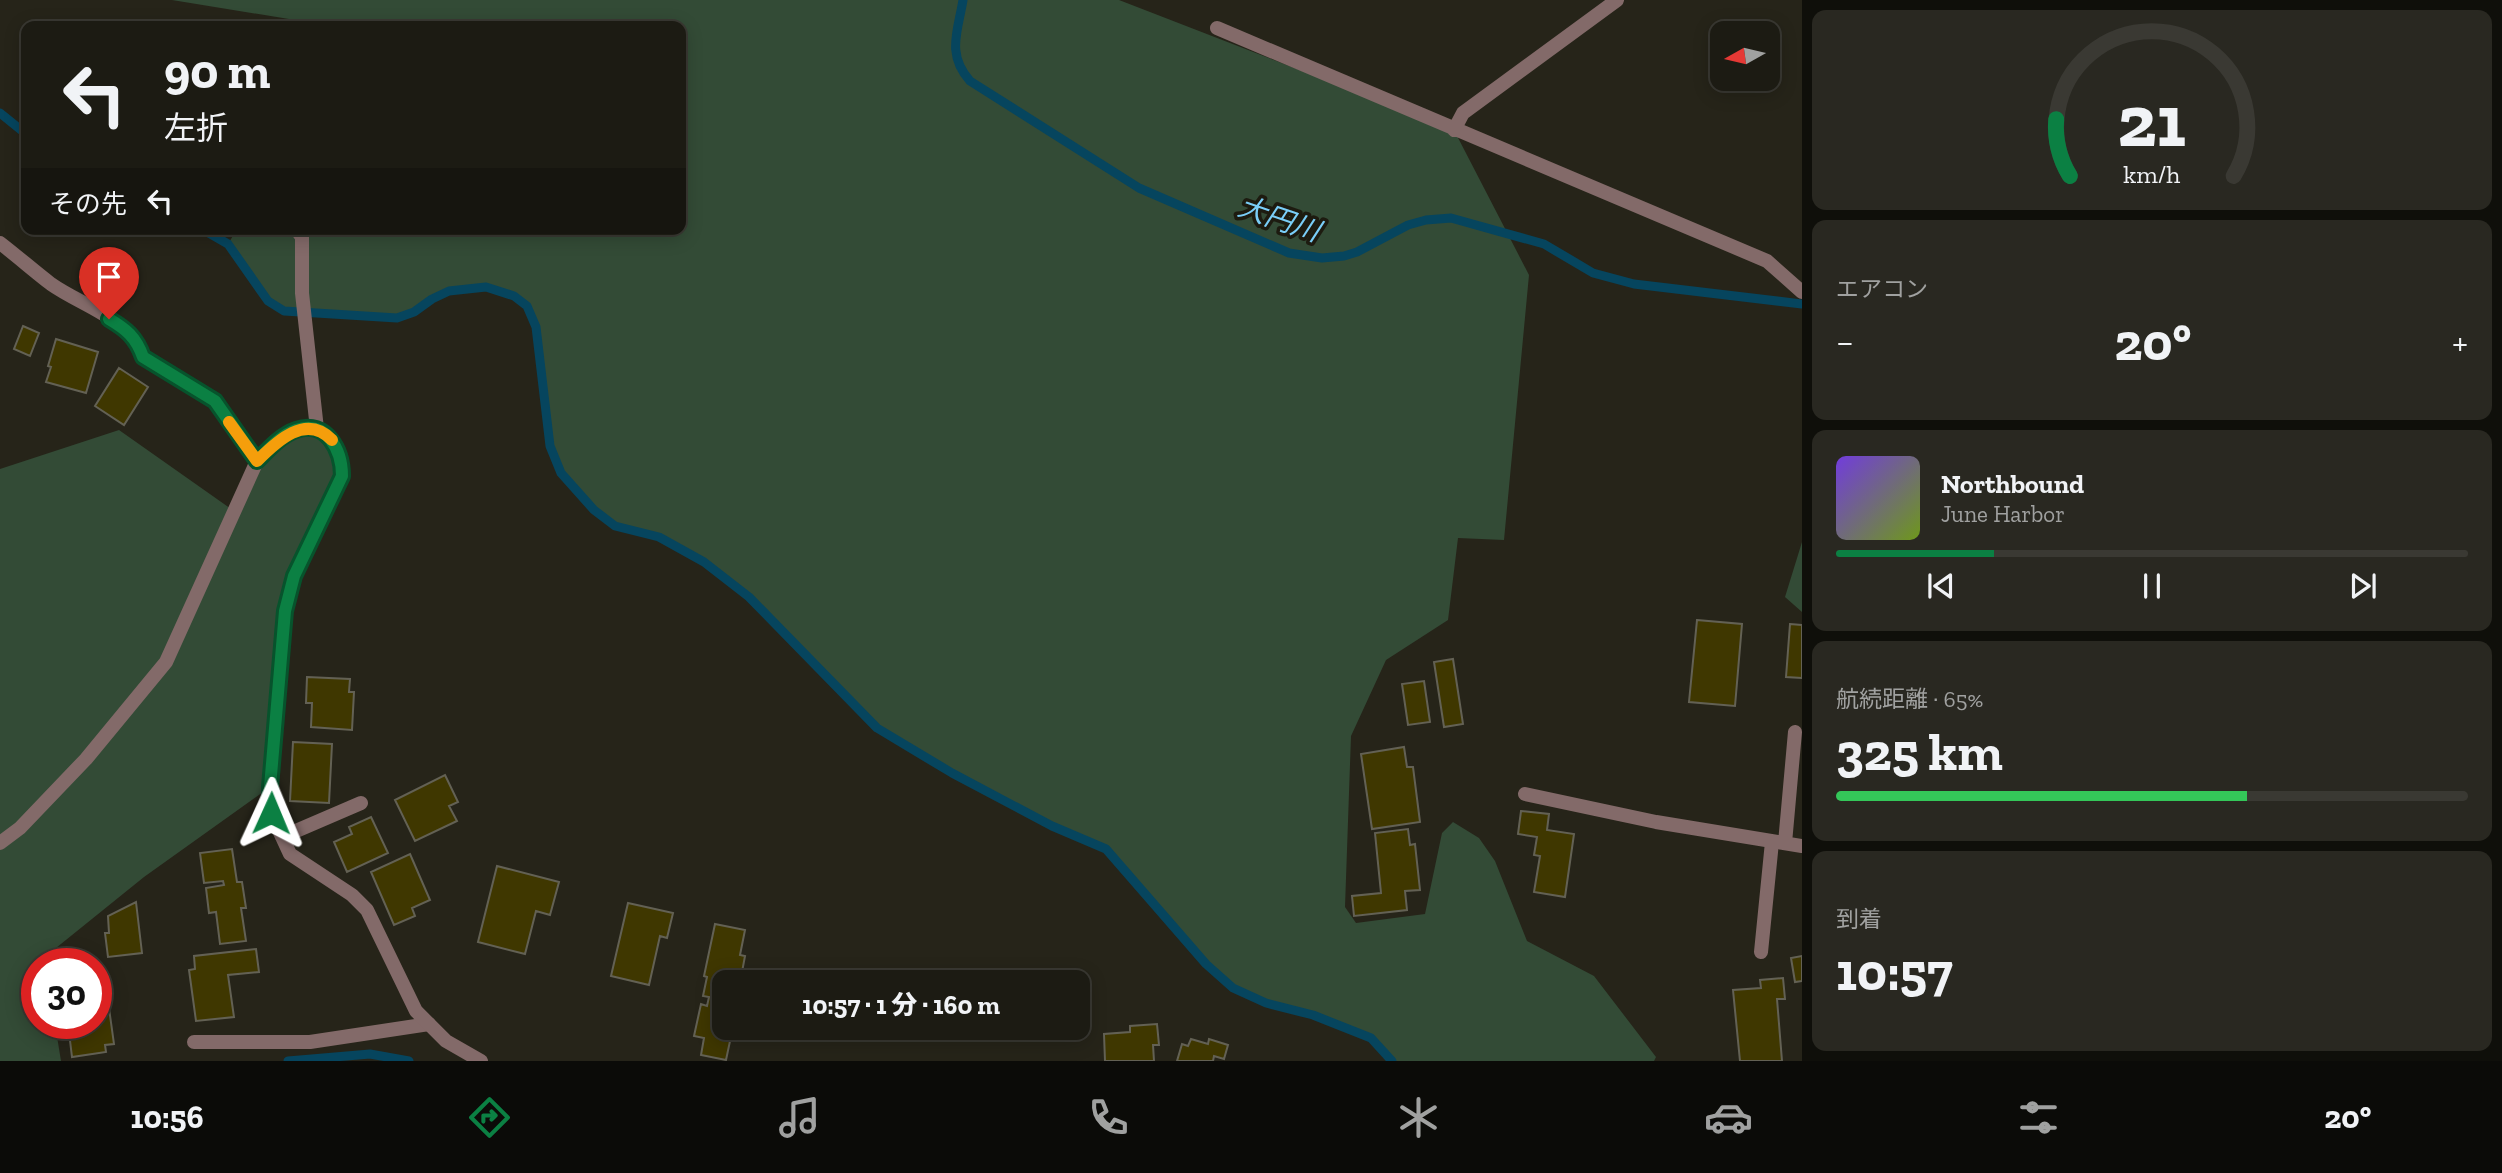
<!DOCTYPE html>
<html lang="ja">
<meta charset="utf-8">
<style>
body{margin:0;font-family:"Zilla Slab","Noto Sans JP",serif;background:#292821;color:#f1f3f6;height:100vh;display:flex;flex-direction:column;font-size:26px;white-space:nowrap}
*{box-sizing:border-box;margin:0}
p{font-size:23px;color:#a0a1a0}
.icon{flex:none;width:38px;height:38px;fill:none;stroke:currentColor;stroke-width:2;stroke-linecap:round;stroke-linejoin:round}
.map{position:relative;flex:1;overflow:hidden}
.sheet{display:flex;flex-direction:column;gap:10px;padding:10px;background:#0f0f0a;width:700px}
.sheet>*{flex:none}
.hud{position:absolute;left:21px;top:21px;width:665px;height:214px;border-radius:14px;box-shadow:0 4px 18px #0003,0 0 0 2px #3a3933;background:#1c1b13;color:#f1f3f6;overflow:hidden}
.needle{width:46px;rotate:262deg}
.tools{position:absolute;left:1710px;top:21px;display:grid;gap:14px}
.tools a{display:grid;place-items:center;width:70px;height:70px;border-radius:14px;background:#1c1b13;box-shadow:0 4px 18px #0003,0 0 0 2px #3a3933;font-size:35px}
.speed{position:absolute;left:21px;top:948px;display:flex;gap:14px;font-size:35px;font-weight:700;text-align:center}
.speed>*{display:grid;place-content:center;width:91px;height:91px;border-radius:50%;background:#1c1b13;box-shadow:0 4px 18px #0003,0 0 0 2px #3a3933;line-height:1}
.speed .limit{border:10px solid #d22;background:#fff;color:#111}
.pin{position:absolute;display:grid;place-items:center;width:60px;height:60px;color:#fff;margin:-72px -30px;border-radius:50% 50% 50% 0;rotate:-45deg;box-shadow:0 0 7px #0007}
.pin .icon{rotate:45deg}
.me{position:absolute;width:77px;margin:-38px;rotate:1deg;stroke-linejoin:round;filter:drop-shadow(0 0 5px #0008)}
.turn{display:flex;align-items:center;gap:24px;height:147px;padding:0 28px;font-size:32px}
.turn .icon{width:91px;height:91px;stroke-width:2.5}
.turn b{display:block;font-size:49px;line-height:60px}
.then{display:flex;align-items:center;height:66px;padding:0 28px;background:#0003;gap:14px;font-size:26px}
.big{font-size:52px;font-weight:800;line-height:1.1}
.sheet .tile{flex:1;display:flex;flex-direction:column;justify-content:center;gap:10px;min-width:0;padding:0 24px;border-radius:14px;background:#292821}
.sheet .dial{align-items:center;gap:0}
.dial svg{height:182px;overflow:visible;fill:none;stroke:#3a3933;stroke-width:7;stroke-linecap:round;text-anchor:middle}
.dial text{fill:#f1f3f6;stroke:none}
.song{display:flex;align-items:center;gap:21px}
.cover{width:84px;height:84px;border-radius:10px;background:linear-gradient(135deg,hsl(260 70% 55%),hsl(80 70% 35%))}
.played{height:7px;border-radius:4px;background:linear-gradient(90deg,#0b8043 25%,#3a3933 25%)}
.keys{display:flex;justify-content:space-around;direction:ltr}
.heat{display:flex;justify-content:space-between;align-items:center;font-size:38px;direction:ltr}
.charge{height:10px;border-radius:5px;background:linear-gradient(90deg,#34c759 65%,#3a3933 0)}
.trip{position:absolute;left:712px;top:970px;width:378px;height:70px;border-radius:14px;background:#1c1b13;box-shadow:0 4px 18px #0003,0 0 0 2px #3a3933;font-weight:800;line-height:70px;text-align:center}
.dock{display:flex;height:112px;justify-content:space-around;align-items:center;background:#0b0b08;color:#a0a1a0}
.dock .icon{width:49px;height:49px}
.dock .on{color:#0b8043}
.dock b{font-size:32px;color:#f1f3f6}
main{display:flex;flex:1;min-height:0}
.map>svg:first-child{display:block}
.green{fill:#334b36}
.lines{fill:none;stroke-linecap:round;stroke-linejoin:round}
.stream{stroke:#06455e;stroke-width:9}
.building{fill:#3f3700;stroke:#636154;stroke-width:2}
.lane{stroke:#836a69;stroke-width:14}
.street{stroke:#836a69;stroke-width:14}
.route-casing{stroke:#07532c;stroke-width:18}
.route{stroke:#0b8043;stroke-width:12}
.slow{stroke:#f59e0b;stroke-width:12}
.labels{text-anchor:middle;dominant-baseline:central;stroke-width:7;stroke-linejoin:round;paint-order:stroke}
.water-label{font-size:28px;font-style:italic;fill:#7acef8;stroke:#1d1b10}
</style>
<main>
<div class="map">
<svg width="1802" height="1061" viewBox="0 0 1802 1061">
<rect width="100%" height="100%" fill="#262419"/>
<path class="green" d="M172,0H1119L1454,130L1529,275L1504,540L1458,538L1448,620L1386,660L1351,736L1345,907L1356,923L1425,914L1442,833L1453,822L1479,838L1495,861L1527,941L1594,976L1656,1057L1654,1061H1392L1371,1038L1313,1015L1266,1003L1233,988L1206,964L1106,849L1052,826L952,774L877,728L749,597L704,562L659,537L615,526L594,510L561,473L550,446L536,327L527,306L515,296L486,287L449,291L432,299L414,312L397,318L284,311L268,301L228,244L237,229H681V26H303L301,21Z
M317,429L342,461L294,576L270,787L144,877L56,948L50,964H37V1024H55L61,1061H0V469L119,430L234,511L271,447Z
M1802,542V612L1785,597Z"/>
<g class="lines">
<path class="stream" d="M963,0C958,31 946,54 970,81L1139,188L1289,253L1322,258L1344,256L1357,252L1408,225L1426,220L1451,218L1544,244L1593,273L1634,284L1802,304
M0,113L26,134
M202,229L228,244L268,301L284,311L397,318L414,312L432,299L449,291L486,287L514,296L527,306L536,327L550,446L561,473L594,510L615,526L659,537L704,562L749,597L877,728L952,773L1052,826L1106,849L1206,964L1233,988L1266,1003L1313,1015L1371,1038L1392,1061
M288,1061L370,1054L409,1061"/>
</g>
<path class="building" d="M23,326L39,333L30,356L14,349Z
M56,339L98,352L86,393L46,382L51,367L48,366Z
M119,368L148,387L124,425L95,406Z
M1697,620L1742,624L1735,706L1689,702Z
M1790,624L1802,625V678L1786,677Z
M1453,659L1463,724L1444,727L1434,662Z
M307,677L350,679L349,692H354L352,730L311,727L312,703H306Z
M1424,681L1430,722L1408,725L1402,684Z
M293,742L332,744L329,803L290,801Z
M1404,747L1407,767H1413L1420,822L1372,829L1361,754Z
M445,775L458,802L449,806L457,821L415,841L395,800Z
M1521,811L1549,814L1547,830L1574,834L1565,897L1534,892L1540,856L1534,855L1537,837L1518,834Z
M371,817L388,853L347,872L334,842L352,834L349,827Z
M1408,829L1410,845L1415,844L1420,890L1405,891L1407,910L1354,916L1352,896L1381,893L1375,833Z
M232,849L237,882H242L246,908H241L246,941L220,944L216,912L209,913L206,888L224,885L223,881L204,883L200,853Z
M410,854L430,900L412,908L415,916L394,925L371,872Z
M497,866L559,882L550,915L536,911L525,954L478,942Z
M136,902L142,953L108,957L105,933H109L108,916Z
M628,903L673,913L667,938L660,936L649,985L611,976Z
M715,924L745,930L740,955L745,956L742,972L750,974L749,982H724V1017L722,1024L724,1027H733L726,1060L701,1055L704,1038L694,1036L701,1004L707,1006L709,997L703,996L707,977L704,976Z
M256,949L259,972L228,975L234,1017L196,1021L189,970L195,969L194,956Z
M1802,956V981L1795,982L1791,958Z
M99,971L103,1002L108,1001L114,1044L105,1045L106,1052L72,1057L68,1024H96V972Z
M1783,978L1785,999H1777L1782,1061H1740L1733,990L1761,988L1760,980Z
M1157,1024L1159,1045H1153L1154,1061H1105L1104,1034L1130,1032V1026Z
M1191,1039L1208,1044L1209,1039L1228,1045L1224,1059L1214,1056L1213,1061H1177L1182,1044L1188,1046Z"/>
<g class="lines">
<path class="lane" d="M1217,28L1767,261L1802,292
M1454,130L1463,113L1617,0
M296,229L302,237V293L317,429
M0,243C17,256 34,271 51,284C82,306 130,318 143,357L215,401L257,461
M1525,794L1656,822L1802,846
M1785,843L1795,732
M1761,952L1772,842
M194,1042H310L429,1024"/>
<path class="street" d="M282,837L361,803
M0,843L20,828L86,759L166,662L257,461C268,450 281,435 296,430C328,418 342,451 342,476L294,576L285,611L270,787L271,813L290,854L352,895L367,910L416,1011L446,1041L481,1061"/>
</g>
<g class="lines">
<g class="route-casing">
<path id="route" d="M109,319C126,329 136,337 143,357L215,401L257,461C268,450 281,435 296,430C327,419 342,451 342,476L294,576L285,611L270,787L271,813"/>
</g>
<use href="#route" class="route"/>
<path class="slow" d="M229,422L257,461C277,441 306,413 332,440"/>
</g>
<g class="labels">
<g class="water-label">
<text transform="translate(1279 219) rotate(19)">大円川</text>
</g>
</g>
</svg>
<div class="tools">
<a><svg class="needle" viewBox="-14 -14 28 28"><path d="M0-13l5 13h-10z" fill="#e53935"/><path d="M0 13l5-13h-10z" fill="#a0a1a0"/></svg></a>
</div>
<div class="speed"><div class="limit">30</div></div>
<div class="pin" style="left:109px;top:319px;background:#d93025"><svg class="icon" aria-label="arrive" viewBox="0 0 24 24"><path d="M6 21V4h12l-3 4 3 4H6"/></svg></div>
<svg class="me" style="left:271px;top:813px" viewBox="-20 -20 40 40"><path d="M0-17L14 15 0 8-14 15z" fill="#0b8043" stroke="#fff" stroke-width="4"/></svg>
<div class="trip">10:57 · 1 分 · 160 m</div>
<div class="hud">
<div class="turn"><svg class="icon" aria-label="left" viewBox="0 0 24 24"><path d="M17 20v-9H6M10 6l-5 5 5 5"/></svg><div><b>90 m</b>左折</div></div>
<div class="then">その先<svg class="icon" aria-label="left" viewBox="0 0 24 24"><path d="M17 20v-9H6M10 6l-5 5 5 5"/></svg></div>
</div>
</div>
<section class="sheet">
<div class="tile dial"><svg viewBox="0 0 100 80">
<path d="M14 69A42 42 0 1 1 86 69"/>
<path d="M14 69A42 42 0 0 1 8 44" stroke="#0b8043"/>
<text x="50" y="56" font-size="32" font-weight="700">21</text>
<text x="50" y="72" font-size="11">km/h</text>
</svg></div>
<div class="tile"><p>エアコン</p>
<div class="heat"><a>−</a><b class="big">20°</b><a>+</a></div>
</div>
<div class="tile">
<div class="song"><i class="cover"></i><div><b>Northbound</b><p>June Harbor</p></div></div>
<div class="played"></div>
<div class="keys"><svg class="icon" aria-label="previous" viewBox="0 0 24 24"><path d="M18 5L8 12l10 7zM5 5v14"/></svg><svg class="icon" aria-label="pause" viewBox="0 0 24 24"><path d="M8 5v14M16 5v14"/></svg><svg class="icon" aria-label="next" viewBox="0 0 24 24"><path d="M6 5l10 7-10 7zM19 5v14"/></svg></div>
</div>
<div class="tile"><p>航続距離 · 65%</p><b class="big">325 km</b><div class="charge"></div></div>
<div class="tile"><p>到着</p><b class="big">10:57</b></div>
</section>
</main>
<nav class="dock">
<b>10:56</b>
<svg class="icon on" aria-label="directions" viewBox="0 0 24 24"><path d="M12 3l9 9-9 9-9-9zM9 14v-3h6M13 9l2 2-2 2"/></svg>
<svg class="icon" aria-label="music" viewBox="0 0 24 24"><path d="M9 18V5l10-2v13"/><circle cx="6" cy="18" r="3"/><circle cx="16" cy="16" r="3"/></svg>
<svg class="icon" aria-label="phone" viewBox="0 0 24 24"><path d="M5 4h4l2 5-3 2q2 4 5 5l2-3 5 2v4C11 20 4 13 5 4z"/></svg>
<svg class="icon" aria-label="climate" viewBox="0 0 24 24"><path d="M12 3v18M4 7l16 10M4 17L20 7"/></svg>
<svg class="icon" aria-label="car" viewBox="0 0 24 24"><path d="M5 17H2v-5l4-1 3-4h7l3 4 3 1v5h-3M9 17h6M6 11h13"/><circle cx="7" cy="17" r="2"/><circle cx="17" cy="17" r="2"/></svg>
<svg class="icon" aria-label="filters" viewBox="0 0 24 24"><path d="M4 7h16M4 17h16"/><circle cx="9" cy="7" r="2"/><circle cx="15" cy="17" r="2"/></svg>
<b>20°</b>
</nav>
